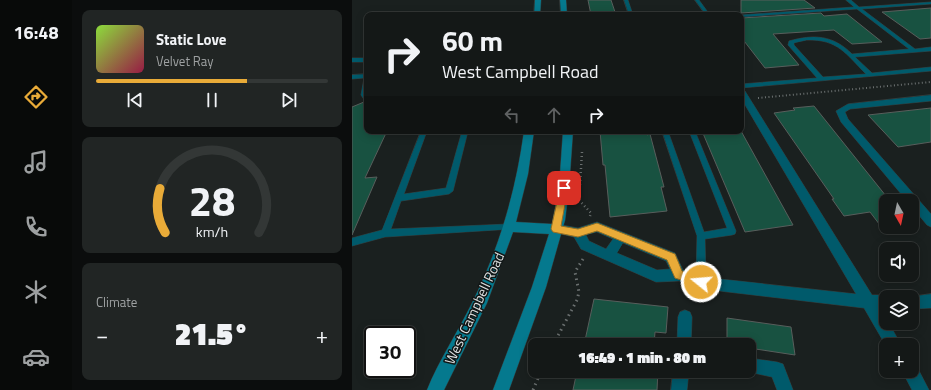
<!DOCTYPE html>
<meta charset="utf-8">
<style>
body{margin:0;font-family:"Titillium Web",sans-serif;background:#212524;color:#f1f3f6;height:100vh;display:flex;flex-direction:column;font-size:15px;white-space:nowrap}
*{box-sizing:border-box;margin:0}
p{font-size:13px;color:#9da0a1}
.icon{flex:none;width:22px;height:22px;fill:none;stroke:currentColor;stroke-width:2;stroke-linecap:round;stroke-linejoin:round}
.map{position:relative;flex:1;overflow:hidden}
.details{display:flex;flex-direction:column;gap:10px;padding:10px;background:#0b0d0d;width:280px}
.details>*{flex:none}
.banner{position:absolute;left:12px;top:12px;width:380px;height:122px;border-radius:8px;box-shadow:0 2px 10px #0003,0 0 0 1px #333736;background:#141817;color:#f1f3f6;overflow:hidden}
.needle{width:26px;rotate:171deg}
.tools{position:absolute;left:527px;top:194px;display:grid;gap:8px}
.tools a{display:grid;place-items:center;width:40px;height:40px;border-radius:8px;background:#141817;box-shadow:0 2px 10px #0003,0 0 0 1px #333736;font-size:20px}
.speed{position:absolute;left:12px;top:326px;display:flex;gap:8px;font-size:20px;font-weight:700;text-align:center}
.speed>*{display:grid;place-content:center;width:52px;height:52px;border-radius:50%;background:#141817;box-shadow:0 2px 10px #0003,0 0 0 1px #333736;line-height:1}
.speed .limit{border:2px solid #111;border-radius:6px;background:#fff;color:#111}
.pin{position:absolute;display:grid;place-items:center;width:34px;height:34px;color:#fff;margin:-17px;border-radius:8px;box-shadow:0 2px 6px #0006}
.me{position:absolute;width:44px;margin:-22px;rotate:287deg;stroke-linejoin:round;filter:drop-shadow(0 0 3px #0008)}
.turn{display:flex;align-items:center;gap:14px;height:84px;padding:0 12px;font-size:18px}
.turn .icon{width:52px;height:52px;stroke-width:2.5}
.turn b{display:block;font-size:28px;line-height:34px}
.lanes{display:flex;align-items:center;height:38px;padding:0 12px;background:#0003;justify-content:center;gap:20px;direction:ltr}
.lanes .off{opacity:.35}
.big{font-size:30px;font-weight:800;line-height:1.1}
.details .card{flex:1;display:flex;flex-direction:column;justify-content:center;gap:6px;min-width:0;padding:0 14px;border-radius:8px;background:#212524}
.details .dial{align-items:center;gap:0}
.dial svg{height:104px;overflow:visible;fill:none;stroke:#333736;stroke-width:7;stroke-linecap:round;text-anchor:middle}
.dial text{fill:#f1f3f6;stroke:none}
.song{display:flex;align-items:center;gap:12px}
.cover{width:48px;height:48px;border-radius:6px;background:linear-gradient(135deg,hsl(90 70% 55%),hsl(340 70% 35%))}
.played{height:4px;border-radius:2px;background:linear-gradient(90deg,#e9ab38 65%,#333736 65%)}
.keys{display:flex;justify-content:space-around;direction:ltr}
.heat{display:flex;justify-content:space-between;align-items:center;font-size:22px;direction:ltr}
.trip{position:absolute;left:176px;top:338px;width:228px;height:40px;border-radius:8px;background:#141817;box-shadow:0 2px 10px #0003,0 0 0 1px #333736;font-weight:800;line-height:40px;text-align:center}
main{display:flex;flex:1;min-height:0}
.menu{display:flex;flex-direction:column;width:72px;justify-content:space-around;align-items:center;background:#080a09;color:#9da0a1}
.menu .icon{width:28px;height:28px}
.menu .on{color:#e9ab38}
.menu b{font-size:18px;color:#f1f3f6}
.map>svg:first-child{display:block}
.building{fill:#185241;stroke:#585e5c}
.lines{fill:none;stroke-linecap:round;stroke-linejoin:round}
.service-casing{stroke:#353b3a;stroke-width:1}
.minor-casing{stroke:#353b3a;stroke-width:1}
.secondary-casing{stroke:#353b3a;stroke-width:1}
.path-far2{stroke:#6b7070;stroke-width:2;stroke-dasharray:1 2.5;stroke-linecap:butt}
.path-far1{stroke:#6b7070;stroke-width:2.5;stroke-dasharray:1 3;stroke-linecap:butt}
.path{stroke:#6b7070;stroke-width:3;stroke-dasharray:1.5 4;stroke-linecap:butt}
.service{fill:#005a6b;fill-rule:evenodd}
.minor{fill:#005a6b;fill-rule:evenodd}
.secondary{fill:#05798e;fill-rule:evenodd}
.route{fill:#e9ab38;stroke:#976f24}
.labels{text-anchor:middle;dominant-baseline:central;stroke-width:3;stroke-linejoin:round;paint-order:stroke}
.street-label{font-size:14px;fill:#dde1e1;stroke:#111616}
</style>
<main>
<nav class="menu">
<b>16:48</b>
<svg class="icon on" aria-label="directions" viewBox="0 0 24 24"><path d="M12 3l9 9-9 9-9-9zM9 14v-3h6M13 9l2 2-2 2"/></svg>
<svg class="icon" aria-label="music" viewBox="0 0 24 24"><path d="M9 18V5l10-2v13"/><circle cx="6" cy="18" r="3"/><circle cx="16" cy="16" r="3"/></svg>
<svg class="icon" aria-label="phone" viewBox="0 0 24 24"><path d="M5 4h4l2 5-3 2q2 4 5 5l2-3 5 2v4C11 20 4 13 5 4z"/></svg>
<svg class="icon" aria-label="climate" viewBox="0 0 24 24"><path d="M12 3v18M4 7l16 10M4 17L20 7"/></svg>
<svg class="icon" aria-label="car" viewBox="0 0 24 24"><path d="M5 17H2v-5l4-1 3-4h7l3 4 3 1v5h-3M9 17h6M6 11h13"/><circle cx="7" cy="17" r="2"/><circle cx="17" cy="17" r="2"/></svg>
</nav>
<section class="details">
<div class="card">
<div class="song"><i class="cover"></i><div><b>Static Love</b><p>Velvet Ray</p></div></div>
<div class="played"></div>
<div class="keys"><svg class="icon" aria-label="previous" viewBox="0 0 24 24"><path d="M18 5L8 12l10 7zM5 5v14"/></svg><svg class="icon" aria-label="pause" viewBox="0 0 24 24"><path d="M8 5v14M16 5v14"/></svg><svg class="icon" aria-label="next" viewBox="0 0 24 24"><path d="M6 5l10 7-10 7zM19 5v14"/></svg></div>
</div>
<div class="card dial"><svg viewBox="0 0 100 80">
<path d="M14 69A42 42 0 1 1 86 69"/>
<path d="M14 69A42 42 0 0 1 10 35" stroke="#e9ab38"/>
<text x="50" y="56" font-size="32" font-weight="700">28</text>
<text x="50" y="72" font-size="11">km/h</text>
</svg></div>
<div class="card"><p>Climate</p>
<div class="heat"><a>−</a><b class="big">21.5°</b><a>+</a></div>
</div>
</section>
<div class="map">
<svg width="579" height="390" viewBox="0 0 579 390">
<rect width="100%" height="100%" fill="#1a201f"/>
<path class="building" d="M236,0H259L264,15H239Z
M389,0H452L463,8L389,13Z
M579,8V38L568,39L530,12Z
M469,13L472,16L495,14L530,42L500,44L482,30L421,34L447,65L413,68L389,37V18Z
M12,102L15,103V131H35L13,178L25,177L0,235V107Z
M462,106L534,196V233L518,212L492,216L480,199H482L422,113L443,110L441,108Z
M579,108V142L546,147L516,115Z
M248,131H294L295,135L298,134L312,187H309L315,211L258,217L253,165H251Z
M350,131H389L441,225L393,232Z
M242,299L316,307L314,333L303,332L302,345H232Z
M375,318L439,327L443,355L397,348V345H375Z
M225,371H306L305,390H221Z"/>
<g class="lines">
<g class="service-casing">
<path id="service" d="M272,0H276L281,15H277Z
M343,0H347L358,15H354Z
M494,0H499L507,7L579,2V4L510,9L563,49L579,47V51L503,57L520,73L579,67V71L389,88V84L465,78L436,45L437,41C462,34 481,35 500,54L557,49L505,9L389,17V15H388L502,7ZM455,40C486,39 494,54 514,74L471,77L442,45V43Z
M0,58H15V62H0Z
M15,74V102L13,101L9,95L12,78L0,79V75Z
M69,131H75L52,194L94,188L110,131H116L101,191L97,194L49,201L39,229L157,224L160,225L161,227L160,229L33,237L0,246V238L30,230Z
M310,131H316L352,232L375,228L337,131H343L384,231L383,234L380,235L353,239L354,282L352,285L349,286L346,285L344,282L345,236Z"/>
</g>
<g class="minor-casing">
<path id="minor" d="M389,89L393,91L520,295H534L538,297H534V309H528L534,318V323H537L549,345L534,346L512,308L359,290L327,281L304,282L229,249L222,237L200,232L198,229L200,226L204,224L226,228L245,222L323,253L331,270L359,278L504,294L389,98ZM245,232L261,239L254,249L237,241L234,235ZM271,243L314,261L318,269L305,270L265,253Z
M579,95V101L498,109L493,112L496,119L579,214V227L575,225L560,207V201H555L489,122L484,111L496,104Z
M579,294V308L560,309V297H556Z
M333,310L338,312L340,317L339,345H325L326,317L328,312Z
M397,358L425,362L431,364L441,390H425L420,377L392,371H397Z
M560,364L564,365L577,390H560L550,371H560Z
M321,371H337L335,390H319Z"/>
</g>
<g class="secondary-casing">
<path id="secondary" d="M183,0H189L188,15H182Z
M208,0H214L215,15H209Z
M172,131H182L176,174L164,222L200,224L207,188L211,131H221L217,188L213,220L194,287L157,390H141L180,287L197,234L161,232L135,303L92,390H75C87,360 106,332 120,303C147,249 164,191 172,131Z"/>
</g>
<path class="path-far2" d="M406,98L579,82"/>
<path class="path-far1" d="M230,152L227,200L239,213L238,216"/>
<path class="path" d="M201,345L225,300L227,292L223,272L231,259
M181,390L189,371"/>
<use href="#service" class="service"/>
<use href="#minor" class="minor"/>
<use href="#secondary" class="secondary"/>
</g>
<path class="route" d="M212,184L216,188L209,226L226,229L245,223L323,254L330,271L353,278L355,282L353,286L349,287L323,278L315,260L245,231L226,237L201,232L199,229L208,188Z"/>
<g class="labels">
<g class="street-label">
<text transform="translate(122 308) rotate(-65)">West Campbell Road</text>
</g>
</g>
</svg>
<div class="tools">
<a><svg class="needle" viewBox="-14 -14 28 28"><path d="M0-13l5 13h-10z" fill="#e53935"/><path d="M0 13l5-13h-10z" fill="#9da0a1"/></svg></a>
<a><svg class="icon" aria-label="sound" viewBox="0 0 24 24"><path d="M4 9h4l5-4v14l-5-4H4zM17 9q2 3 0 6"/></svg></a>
<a><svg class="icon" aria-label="layers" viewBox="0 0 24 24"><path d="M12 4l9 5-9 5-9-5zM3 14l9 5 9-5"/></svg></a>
<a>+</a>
</div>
<div class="speed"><div class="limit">30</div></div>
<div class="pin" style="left:212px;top:188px;background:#d93025"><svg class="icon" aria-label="arrive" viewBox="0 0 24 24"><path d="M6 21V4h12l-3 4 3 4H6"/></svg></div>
<svg class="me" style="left:349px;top:282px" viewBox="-20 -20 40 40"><circle r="17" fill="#e9ab38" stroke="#fff" stroke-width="3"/><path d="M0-11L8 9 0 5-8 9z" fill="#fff"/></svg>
<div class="trip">16:49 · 1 min · 80 m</div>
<div class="banner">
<div class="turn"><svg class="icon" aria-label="right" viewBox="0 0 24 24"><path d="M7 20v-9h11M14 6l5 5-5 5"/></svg><div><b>60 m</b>West Campbell Road</div></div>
<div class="lanes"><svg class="icon off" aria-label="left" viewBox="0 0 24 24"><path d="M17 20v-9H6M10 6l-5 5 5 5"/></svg><svg class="icon off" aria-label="ahead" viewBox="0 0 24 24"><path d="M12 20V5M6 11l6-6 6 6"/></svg><svg class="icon" aria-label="right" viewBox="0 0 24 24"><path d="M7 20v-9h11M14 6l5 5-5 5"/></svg></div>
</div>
</div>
</main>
